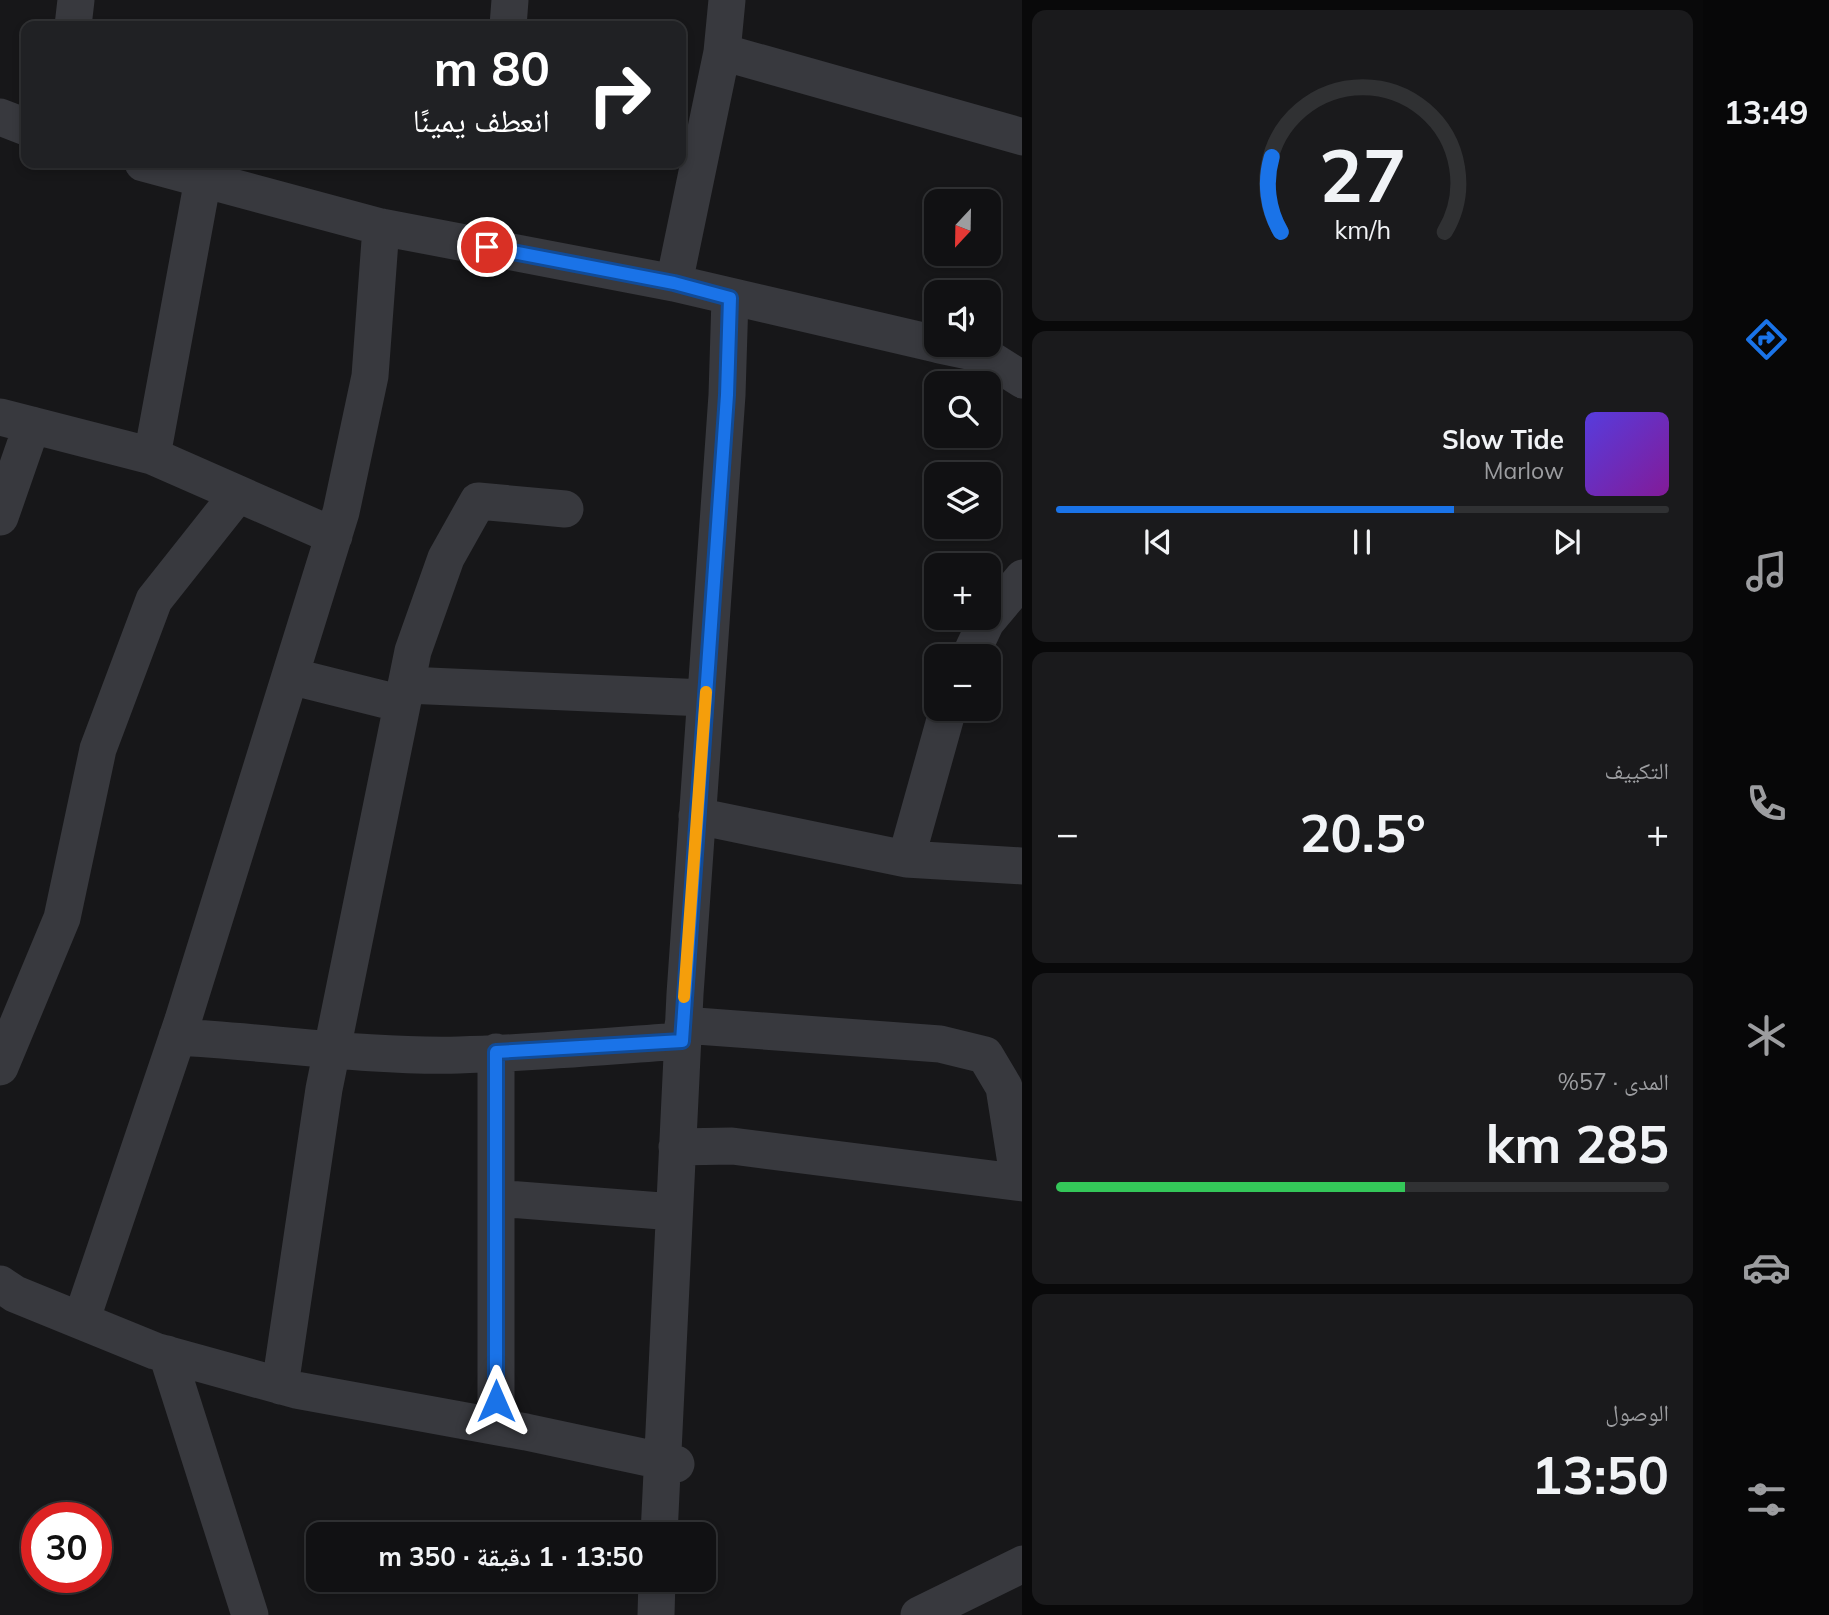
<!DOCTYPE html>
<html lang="ar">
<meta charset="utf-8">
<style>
body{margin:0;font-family:Mulish,"Noto Naskh Arabic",sans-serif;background:#1a1a1c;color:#f1f3f6;direction:rtl;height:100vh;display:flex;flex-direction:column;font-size:26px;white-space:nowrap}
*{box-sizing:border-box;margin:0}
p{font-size:23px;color:#9c9da0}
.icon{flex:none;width:38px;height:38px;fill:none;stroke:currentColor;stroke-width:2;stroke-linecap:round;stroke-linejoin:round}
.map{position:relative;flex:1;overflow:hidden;direction:ltr}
.sheet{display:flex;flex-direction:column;gap:10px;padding:10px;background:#09090a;width:681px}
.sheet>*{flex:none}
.top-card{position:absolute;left:21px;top:21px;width:665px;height:147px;border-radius:14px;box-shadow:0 4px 10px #0003,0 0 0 2px #303133;direction:rtl;background:#202124;color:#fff;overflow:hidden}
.needle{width:46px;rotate:202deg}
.fabs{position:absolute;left:924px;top:189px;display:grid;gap:14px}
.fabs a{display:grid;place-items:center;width:77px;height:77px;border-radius:14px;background:#111113;box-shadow:0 4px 10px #0003,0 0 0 2px #303133;font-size:35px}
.speed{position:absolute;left:21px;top:1502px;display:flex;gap:14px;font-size:35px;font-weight:700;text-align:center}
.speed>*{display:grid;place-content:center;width:91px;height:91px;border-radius:50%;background:#111113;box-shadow:0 4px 10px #0003,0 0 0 2px #303133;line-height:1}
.speed .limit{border:10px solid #d22;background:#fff;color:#111}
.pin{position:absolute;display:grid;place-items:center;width:60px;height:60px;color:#fff;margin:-30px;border:4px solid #fff;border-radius:50%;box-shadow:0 2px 7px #0007}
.me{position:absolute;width:77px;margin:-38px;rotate:0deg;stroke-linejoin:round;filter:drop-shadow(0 0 5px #0008)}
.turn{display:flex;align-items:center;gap:24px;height:147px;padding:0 21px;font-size:32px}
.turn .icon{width:91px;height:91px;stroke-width:2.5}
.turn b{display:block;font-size:49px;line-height:60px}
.big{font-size:52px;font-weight:700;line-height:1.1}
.sheet .tile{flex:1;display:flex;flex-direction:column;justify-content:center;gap:10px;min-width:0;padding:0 24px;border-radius:14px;background:#1a1a1c}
.sheet .dial{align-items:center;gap:0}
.dial svg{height:182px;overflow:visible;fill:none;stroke:#303133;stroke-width:7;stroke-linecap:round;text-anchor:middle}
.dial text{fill:#f1f3f6;stroke:none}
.song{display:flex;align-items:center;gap:21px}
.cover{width:84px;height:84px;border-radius:10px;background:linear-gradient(135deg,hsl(250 70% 55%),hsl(290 70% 35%))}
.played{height:7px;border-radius:4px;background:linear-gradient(90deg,#1a73e8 65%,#303133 65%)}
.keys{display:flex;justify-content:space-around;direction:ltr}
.heat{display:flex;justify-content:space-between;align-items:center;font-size:38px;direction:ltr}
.charge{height:10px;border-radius:5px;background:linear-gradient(90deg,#34c759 57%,#303133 0)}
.trip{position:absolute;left:306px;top:1522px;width:410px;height:70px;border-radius:14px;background:#111113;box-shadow:0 4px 10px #0003,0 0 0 2px #303133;font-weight:700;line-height:70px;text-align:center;direction:rtl}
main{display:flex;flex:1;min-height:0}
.menu{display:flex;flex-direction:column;width:126px;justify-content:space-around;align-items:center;background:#070708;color:#9c9da0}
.menu .icon{width:49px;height:49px}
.menu .selected{color:#1a73e8}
.menu b{font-size:32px;color:#f1f3f6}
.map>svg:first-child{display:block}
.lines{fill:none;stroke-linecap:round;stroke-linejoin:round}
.minor{stroke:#38393e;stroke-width:37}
.route-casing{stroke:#114b97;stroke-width:18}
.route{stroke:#1a73e8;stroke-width:12}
.slow{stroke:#f59e0b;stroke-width:12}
</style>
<main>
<nav class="menu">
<b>13:49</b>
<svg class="icon selected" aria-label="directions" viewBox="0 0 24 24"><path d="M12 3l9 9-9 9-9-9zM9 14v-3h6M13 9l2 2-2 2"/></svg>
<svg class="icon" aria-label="music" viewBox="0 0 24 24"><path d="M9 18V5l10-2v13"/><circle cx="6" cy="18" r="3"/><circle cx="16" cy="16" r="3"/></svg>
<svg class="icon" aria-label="phone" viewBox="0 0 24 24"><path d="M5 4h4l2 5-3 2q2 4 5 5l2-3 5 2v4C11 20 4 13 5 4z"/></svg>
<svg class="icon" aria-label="climate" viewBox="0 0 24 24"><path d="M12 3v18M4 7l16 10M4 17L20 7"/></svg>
<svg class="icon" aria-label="car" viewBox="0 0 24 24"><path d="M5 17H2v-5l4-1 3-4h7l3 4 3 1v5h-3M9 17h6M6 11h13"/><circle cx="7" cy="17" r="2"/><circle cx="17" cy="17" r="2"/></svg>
<svg class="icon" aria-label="filters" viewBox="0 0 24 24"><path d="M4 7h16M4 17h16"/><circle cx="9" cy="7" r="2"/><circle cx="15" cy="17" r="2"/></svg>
</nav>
<section class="sheet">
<div class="tile dial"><svg viewBox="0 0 100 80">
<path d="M14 69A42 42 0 1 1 86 69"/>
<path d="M14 69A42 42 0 0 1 10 36" stroke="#1a73e8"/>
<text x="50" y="56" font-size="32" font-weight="700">27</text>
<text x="50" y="72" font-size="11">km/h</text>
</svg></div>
<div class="tile">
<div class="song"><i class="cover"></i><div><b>Slow Tide</b><p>Marlow</p></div></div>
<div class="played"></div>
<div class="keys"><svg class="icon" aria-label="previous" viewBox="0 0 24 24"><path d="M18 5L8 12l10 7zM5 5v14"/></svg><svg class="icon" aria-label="pause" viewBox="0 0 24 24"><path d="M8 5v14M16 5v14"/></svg><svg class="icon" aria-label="next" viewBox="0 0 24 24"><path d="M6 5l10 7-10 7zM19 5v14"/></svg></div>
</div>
<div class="tile"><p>التكييف</p>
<div class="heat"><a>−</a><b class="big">20.5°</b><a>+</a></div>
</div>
<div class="tile"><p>المدى · 57%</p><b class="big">285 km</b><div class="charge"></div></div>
<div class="tile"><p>الوصول</p><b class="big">13:50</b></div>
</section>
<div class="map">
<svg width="1023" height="1615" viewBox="0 0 1023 1615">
<rect width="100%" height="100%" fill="#171719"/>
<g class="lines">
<path class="minor" d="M73,26L76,0
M508,26L510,0
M722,52L1023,137
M0,117L26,127
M143,163L381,227L674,283L722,52L727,0
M203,179L152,456L334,536
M674,283L936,344
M939,345L982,354L1023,380
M0,417L152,456
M0,517L32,425
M970,656L986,622L1023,578
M290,676L341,512L370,376L381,227
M406,685L705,698
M697,816L906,859L1023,866
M906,859L948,709
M683,1025L940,1044L985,1055L1004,1087L1019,1182
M177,1037C271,1042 365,1057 459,1055C533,1053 608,1046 682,1041
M0,1067L62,918L98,749L154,600L238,494
M677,1147L732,1146L1023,1183
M496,1198L674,1212
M0,1284L15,1294L155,1351L296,1390L526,1432L676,1464
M81,1321L183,1020L290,676L402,704
M167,1354L250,1615
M280,1386L324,1089L413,651L446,558L478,501L565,509
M496,1426V1052
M659,1535L685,994L727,395L730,298
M656,1615L657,1580
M919,1615L1023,1564"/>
</g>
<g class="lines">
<g class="route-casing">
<path id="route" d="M487,247L674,283L730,298L727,395L682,1041L496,1052V1401"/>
</g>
<use href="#route" class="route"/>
<path class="slow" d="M684,997L706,692"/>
</g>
</svg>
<div class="fabs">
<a><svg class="needle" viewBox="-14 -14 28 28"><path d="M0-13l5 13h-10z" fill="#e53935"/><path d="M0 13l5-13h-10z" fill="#9c9da0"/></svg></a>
<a><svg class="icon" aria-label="sound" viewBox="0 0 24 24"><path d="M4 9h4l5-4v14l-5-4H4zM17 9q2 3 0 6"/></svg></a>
<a><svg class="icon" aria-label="search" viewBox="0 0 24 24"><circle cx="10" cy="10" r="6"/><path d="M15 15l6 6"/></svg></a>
<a><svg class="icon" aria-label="layers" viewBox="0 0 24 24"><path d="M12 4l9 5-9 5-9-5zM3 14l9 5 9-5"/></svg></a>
<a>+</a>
<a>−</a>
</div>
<div class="speed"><div class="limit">30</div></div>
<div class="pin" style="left:487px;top:247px;background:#d93025"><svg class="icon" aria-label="arrive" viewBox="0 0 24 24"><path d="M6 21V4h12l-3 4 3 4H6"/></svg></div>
<svg class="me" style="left:496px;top:1401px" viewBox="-20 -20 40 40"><path d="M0-17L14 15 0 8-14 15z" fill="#1a73e8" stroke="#fff" stroke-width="4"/></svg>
<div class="trip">13:50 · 1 دقيقة · 350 m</div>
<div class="top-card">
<div class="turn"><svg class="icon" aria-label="right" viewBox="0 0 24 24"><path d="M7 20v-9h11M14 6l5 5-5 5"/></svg><div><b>80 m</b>انعطف يمينًا</div></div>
</div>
</div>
</main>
